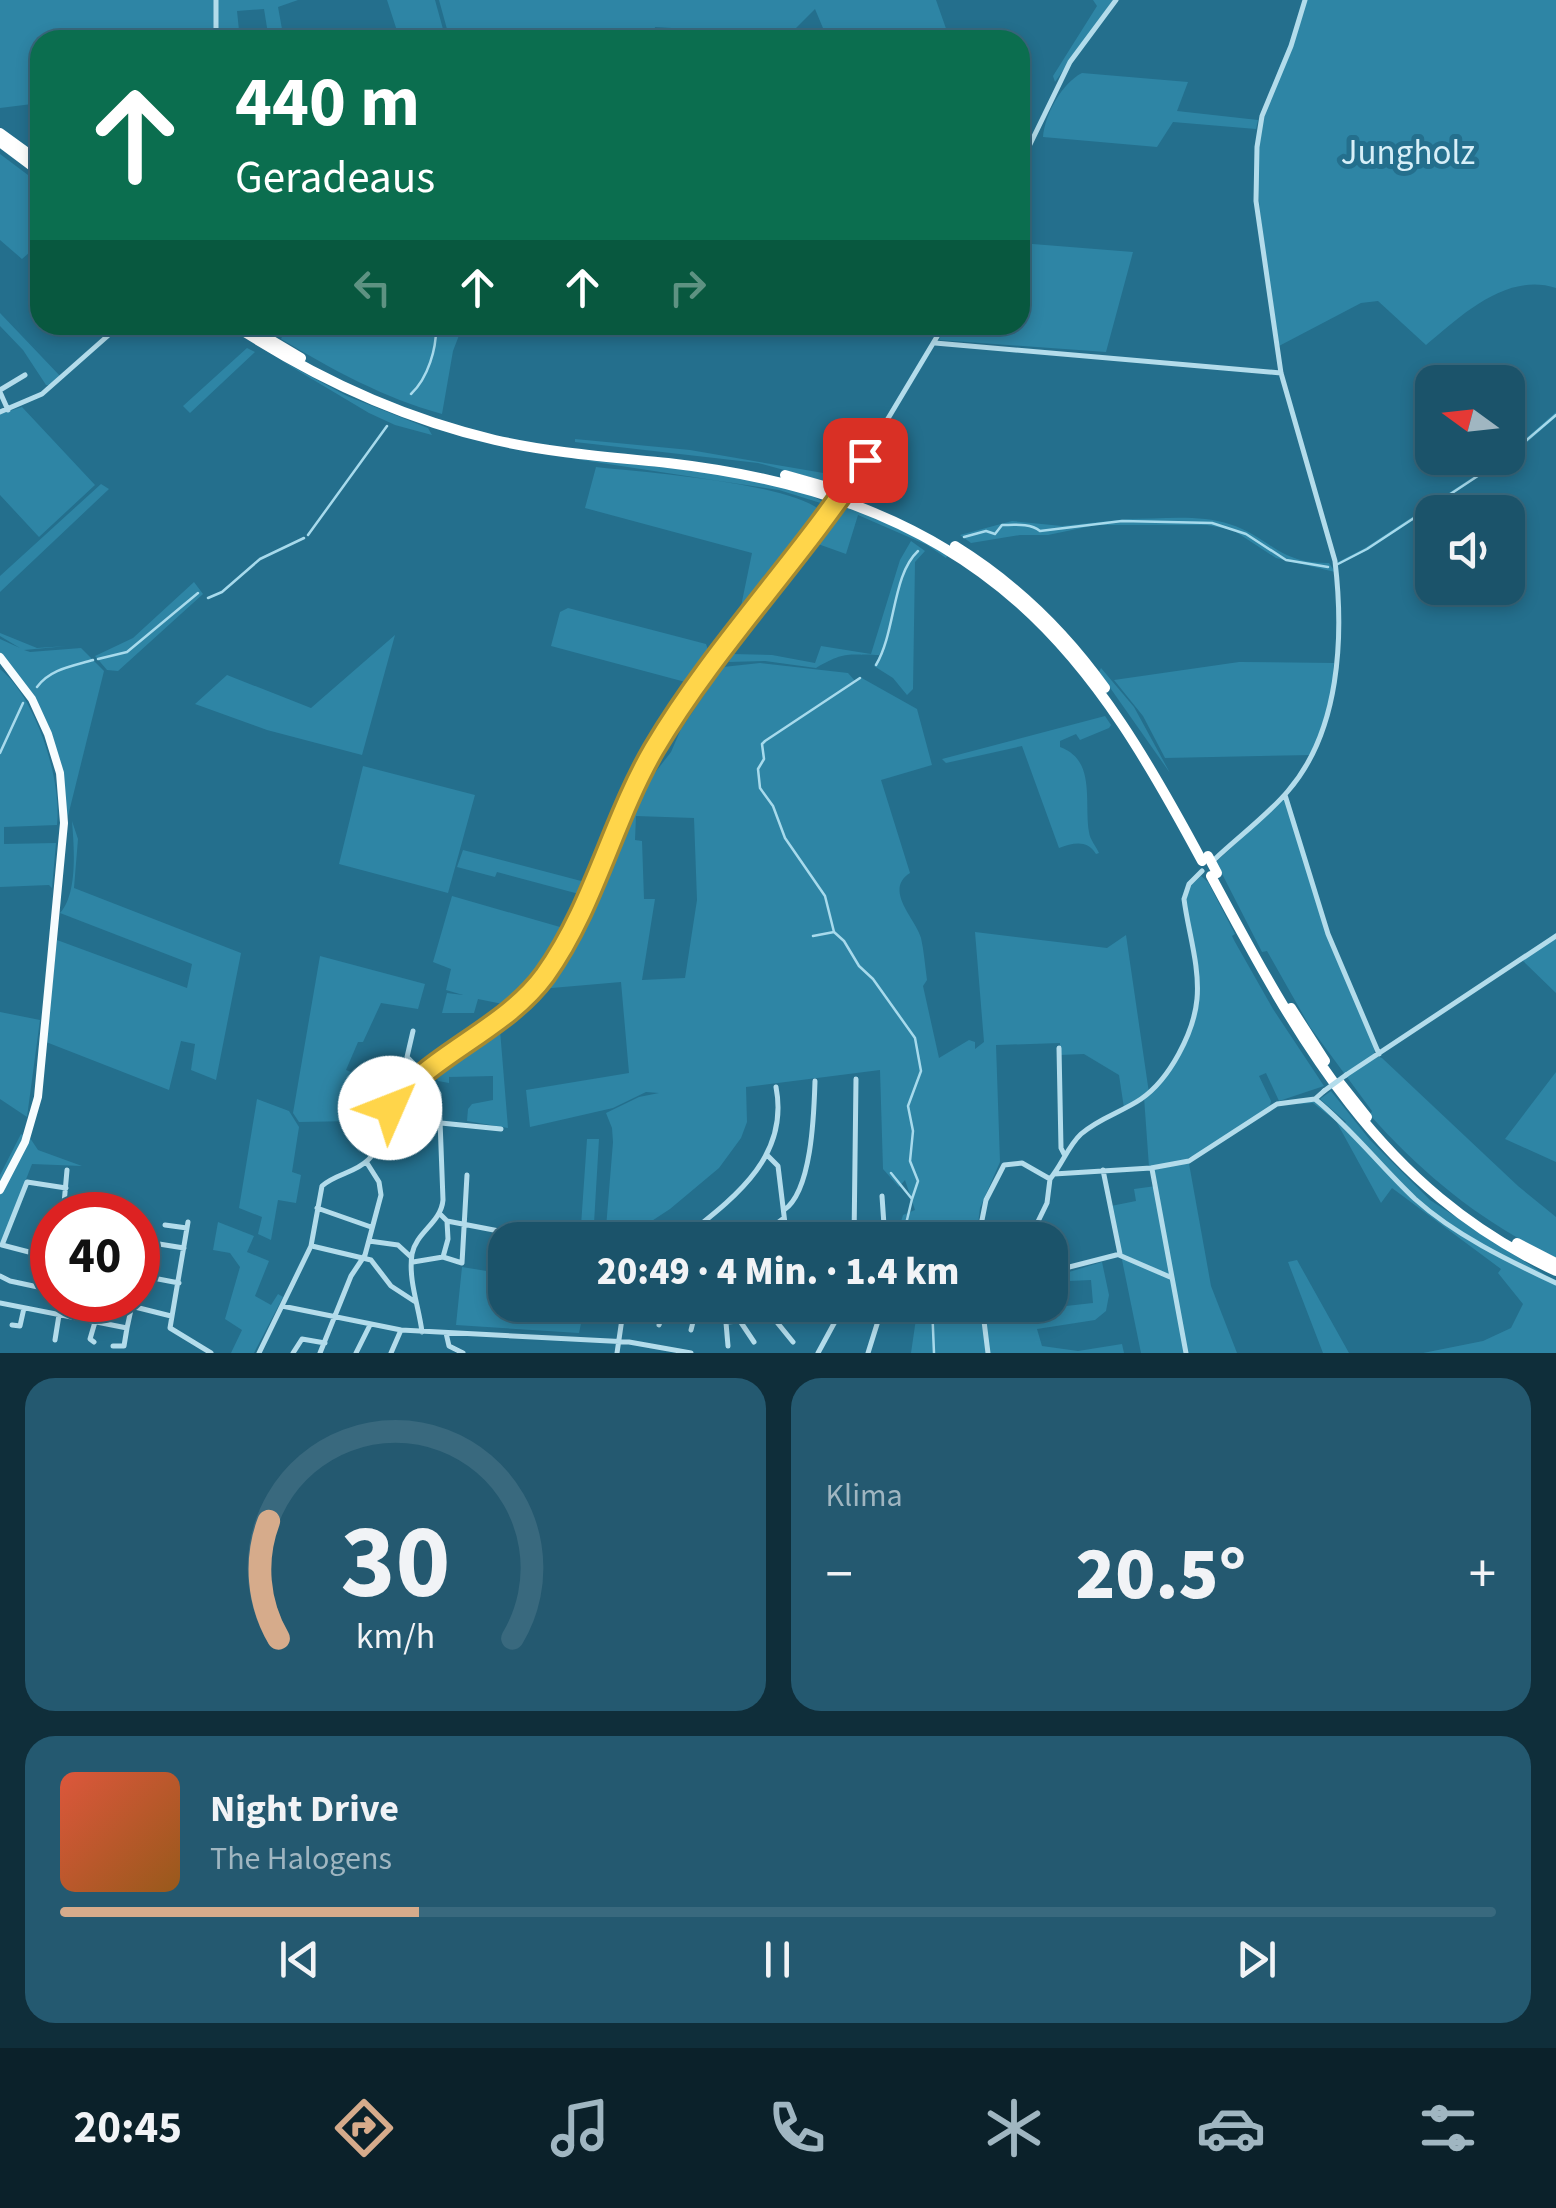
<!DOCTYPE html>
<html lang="de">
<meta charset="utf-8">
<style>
body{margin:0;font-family:"Source Sans 3",sans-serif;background:#245970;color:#f1f3f6;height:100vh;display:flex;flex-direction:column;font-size:38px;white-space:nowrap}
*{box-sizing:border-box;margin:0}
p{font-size:32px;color:#a0b6c1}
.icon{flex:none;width:55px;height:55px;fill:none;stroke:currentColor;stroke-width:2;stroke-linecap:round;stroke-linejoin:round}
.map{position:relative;height:1353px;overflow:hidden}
.panel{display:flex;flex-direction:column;gap:25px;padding:25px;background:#0f2e3a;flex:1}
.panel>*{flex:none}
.top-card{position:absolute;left:30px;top:30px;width:1000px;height:305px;border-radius:30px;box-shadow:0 5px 15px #0003,0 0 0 2px #39697e;background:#0b6e4f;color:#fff;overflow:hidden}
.needle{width:65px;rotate:285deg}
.buttons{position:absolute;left:1415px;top:365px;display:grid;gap:20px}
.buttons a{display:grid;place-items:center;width:110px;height:110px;border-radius:20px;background:#1b536a;box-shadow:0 5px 15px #0003,0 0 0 2px #39697e;font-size:50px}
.speed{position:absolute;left:30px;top:1192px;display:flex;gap:20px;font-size:50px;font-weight:700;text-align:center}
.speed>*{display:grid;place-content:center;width:130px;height:130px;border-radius:50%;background:#1b536a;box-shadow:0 5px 15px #0003,0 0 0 2px #39697e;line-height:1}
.speed .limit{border:15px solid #d22;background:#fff;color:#111}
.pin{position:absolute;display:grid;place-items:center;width:85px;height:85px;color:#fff;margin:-42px;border-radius:20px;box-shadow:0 5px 15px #0006}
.me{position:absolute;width:110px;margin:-55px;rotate:46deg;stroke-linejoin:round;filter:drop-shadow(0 0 8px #0008)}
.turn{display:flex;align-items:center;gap:35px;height:210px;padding:0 40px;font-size:45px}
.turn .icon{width:130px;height:130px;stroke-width:2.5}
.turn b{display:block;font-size:70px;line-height:85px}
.lanes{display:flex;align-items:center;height:95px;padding:0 40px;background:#0003;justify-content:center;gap:50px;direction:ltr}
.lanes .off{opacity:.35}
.big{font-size:75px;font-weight:800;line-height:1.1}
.panel .widget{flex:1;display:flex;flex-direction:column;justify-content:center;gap:15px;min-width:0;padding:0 35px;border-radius:30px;background:#245970}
.panel .dial{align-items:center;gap:0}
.dial svg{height:260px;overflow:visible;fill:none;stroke:#39697e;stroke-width:7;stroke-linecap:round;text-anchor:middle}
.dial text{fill:#f1f3f6;stroke:none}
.song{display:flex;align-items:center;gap:30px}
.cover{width:120px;height:120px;border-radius:15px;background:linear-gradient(135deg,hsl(10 70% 55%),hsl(30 70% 35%))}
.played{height:10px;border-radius:5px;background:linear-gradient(90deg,#d6ab8b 25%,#39697e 25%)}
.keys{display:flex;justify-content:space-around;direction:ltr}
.heat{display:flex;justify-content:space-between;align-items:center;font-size:55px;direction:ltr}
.panel .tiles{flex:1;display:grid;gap:25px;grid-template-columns:1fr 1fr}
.widget:last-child{grid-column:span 2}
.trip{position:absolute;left:488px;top:1222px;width:580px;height:100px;border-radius:30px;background:#1b536a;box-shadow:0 5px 15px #0003,0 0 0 2px #39697e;font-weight:800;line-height:100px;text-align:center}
.tab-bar{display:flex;height:160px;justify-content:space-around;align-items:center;background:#0b212a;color:#a0b6c1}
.tab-bar .icon{width:70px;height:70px}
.tab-bar .current{color:#d6ab8b}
.tab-bar b{font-size:45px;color:#f1f3f6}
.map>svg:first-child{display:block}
.green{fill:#2e85a5;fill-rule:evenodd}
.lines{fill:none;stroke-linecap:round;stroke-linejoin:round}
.stream{stroke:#a7daec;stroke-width:2.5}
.minor{stroke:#b3dceb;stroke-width:5}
.major{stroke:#f7fcfe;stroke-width:8}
.highway{stroke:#fff;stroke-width:10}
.minor-bridge{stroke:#b3dceb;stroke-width:5}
.highway-bridge{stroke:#fff;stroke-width:10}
.route-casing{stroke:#a68a30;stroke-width:25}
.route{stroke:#ffd54a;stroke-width:18}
.labels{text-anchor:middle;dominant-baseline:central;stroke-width:10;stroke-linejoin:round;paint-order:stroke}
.park-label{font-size:35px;fill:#d7eff8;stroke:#246f8d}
</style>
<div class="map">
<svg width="1556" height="1353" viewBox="0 0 1556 1353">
<rect width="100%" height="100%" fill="#246f8d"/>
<path class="green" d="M0,0H214L215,40H40V103L0,108Z
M216,0H298L278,7L284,40H269L264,9L237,11L240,40H217Z
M387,0H435L446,40H400Z
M439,0H936L950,40H828L815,9L789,35L655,27L653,40H450Z
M1093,0H1113L1055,82L1053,76L1097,6Z
M1307,0H1556V288C1506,272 1461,316 1426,345L1378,301L1361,303L1279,346C1271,278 1247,180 1263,115C1273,77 1293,38 1307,0Z
M1082,73L1188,82L1177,111L1258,120L1256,129L1173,122L1157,147L1043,137C1045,114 1062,83 1082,73Z
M0,154L40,184V260L30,252L22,259L0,240Z
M1020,243L1133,252L1106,352L939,340L946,325H1020Z
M0,313L61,377L51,385H46L23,350L0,326Z
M287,325H463L453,351L442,414C384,398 333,370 281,339Z
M247,348L255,352L190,413L183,406Z
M280,360L347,396L428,428L432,435L395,425L369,413Z
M22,407L95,485L39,537L0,495V414Z
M1556,412V417L1516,452L1368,550L1337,565L1336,563L1365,548L1502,458H1508V454Z
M575,439L690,450L841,476L842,479L832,483L758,463L575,442Z
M575,459C630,465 790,474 827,505L779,490Z
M596,467C640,472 799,483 824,514L715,654L713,646L739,616L752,553L585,508Z
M101,484L109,489L0,592V576Z
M845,504L883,519L948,554L946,558L927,545L858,515L846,554L818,544L842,514Z
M1128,519C1160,519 1199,514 1229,524C1271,537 1277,564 1329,563L1335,572L1276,558L1233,530L1207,525H1096L1048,535H1020L971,543L960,535L1012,521L1062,526Z
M911,541L925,551L915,562L913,689L907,695L893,678L874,666L883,649L879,655C848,655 845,651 816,668L765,661L729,662L732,654L772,655L815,663L821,646L871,654L900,560Z
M194,582L203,594L118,671L107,670L95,656L133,638Z
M568,608L706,644L711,659L630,791L572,925L565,924L579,894L497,872L495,877L457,867L463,850L585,882L640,761L689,683L551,646L560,612Z
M0,633L37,648L67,646L24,650L30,652L81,648L104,671L67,820L63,777L52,734L0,655V639L20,648L0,636Z
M395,635L362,755L267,730L195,704L227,675L311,708Z
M1239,662L1334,663L1332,696L1312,755L1165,758L1143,716L1114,680Z
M760,663L848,673L855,681L860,677L917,709L932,765L881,780L910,873C883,890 916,919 921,938C924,951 925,966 927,980L923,986L939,1058L969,1040L975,1042V1049L984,1042L975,932L1107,948L1126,935L1149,1093L1179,1055L1199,1000L1186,897L1188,888L1201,876L1208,882L1235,934L1232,936L1235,942L1273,1009L1324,1086L1279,1101L1266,1073L1259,1076L1271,1101L1270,1106L1203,1152L1188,1158L1211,1286L1237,1353H1141L1111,1206L1136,1201L1134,1189L1156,1186L1149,1167L1144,1097L1124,1108L1119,1075L1084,1054L1060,1055V1043L996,1045L1000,1162L980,1208L976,1240H904L900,1225L903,1215L915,1210L905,1180L899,1187L883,1169L880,1070L746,1087L747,1122L741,1138L719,1168L670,1209L641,1228H606L613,1142L612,1128L606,1113L639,1097L659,1093L646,1092L613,1108L530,1127L526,1090L629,1073L621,982L540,989L563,958L579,929L636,797L671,752L681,729L723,667ZM636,816L694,818L697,900L685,978L642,980L655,899H644L642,841L635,840Z
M1101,668L1134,707L1170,773L1099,672Z
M0,669C36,698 62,779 57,825L4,827V844L56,843L52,888L49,885L0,887Z
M1105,716L1111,725L1109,728L1080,740L1076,734L1060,741V747C1096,760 1084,801 1089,832C1090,840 1096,846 1099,853L1096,854C1087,839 1073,843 1059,848L1022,746L946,763L942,759Z
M363,766L475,795L448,893L339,864Z
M1282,800H1287L1326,930L1375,1049L1374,1055L1382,1058L1518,1186L1556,1217V1258C1484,1224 1423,1175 1370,1115L1372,1111L1310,1027L1267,951L1262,952L1216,862Z
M72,821L78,839L74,888L241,953L216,1080L191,1070L195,1044L181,1041L169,1090L46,1042L57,940L187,988L192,964L60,913C78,893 74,847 72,821Z
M452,896L567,929L548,967L512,1006L478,999L474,1013H442L447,993L463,995L446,990L451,969L433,962Z
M1556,933V993L1520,958Z
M320,956L425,984L418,1009L381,1003L363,1042H358L346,1070L371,1080L355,1121L299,1122L293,1113Z
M0,1012L40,1020L27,1117L0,1099Z
M493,1028L500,1030L508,1128L467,1121L468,1109L472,1104L493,1100V1076L449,1077V1083L438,1081L434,1072Z
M1556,1072V1162L1505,1139Z
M1331,1091L1370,1140L1430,1200L1556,1282V1353H1423L1483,1341L1511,1328L1523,1304L1498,1273L1501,1269L1392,1188L1381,1203L1336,1121L1313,1103L1296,1104L1314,1100L1344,1124L1346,1122L1320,1099Z
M257,1099L289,1111L299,1127L292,1172L301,1175L296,1203L278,1200L271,1240L258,1234L262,1217L239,1208Z
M21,1134L30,1138L38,1150L82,1166L32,1164L0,1246V1175Z
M587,1139H599L593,1240H580Z
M218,1222L254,1236L247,1252L269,1261L255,1296L271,1305L278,1294L283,1297L254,1353H231L242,1330L225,1319L240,1267L230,1253L213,1250Z
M1297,1260L1349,1353H1323L1288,1262Z
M1102,1262L1109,1295L1106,1311L1095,1320L1037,1329L1042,1346L1078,1351L1122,1344L1124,1353H911L918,1305H1019L1021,1311L1093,1303L1091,1280L1069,1281V1272Z
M462,1267L505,1274V1305H585L579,1333L456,1325Z"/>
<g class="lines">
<path class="stream" d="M411,394C428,378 437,348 436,325
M1508,456L1556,415
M308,535L387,426
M964,537L986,531L995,534L1002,525C1014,525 1030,523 1040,531L1122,521L1212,523L1246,534L1286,560L1328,567
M1338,564L1367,549L1505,458
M208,598L222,592L260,559L304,538
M98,659L127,652L198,593
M876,665C896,631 892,575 918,551
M37,687C50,669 73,666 93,660
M0,753L23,703
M834,932L825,896L785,838L773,806L760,788L758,769L764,759L762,744L765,741L860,678
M813,936L834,932L844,941L859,966L873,979L915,1038L921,1071L908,1106L913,1131L910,1161L918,1181L912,1199
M891,1173L912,1199L906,1224L910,1240
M932,1305L934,1353"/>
<path class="minor" d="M216,0V40
M1020,165L1070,62L1116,0
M935,343L1281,373
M0,390L25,375
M0,392L8,410
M0,412L42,394L120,325
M850,482L944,325
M1285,795L1328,934L1379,1054
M1214,860C1238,837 1267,816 1288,791C1340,731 1344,637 1335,561L1281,373L1256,201L1257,147L1262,116L1291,46L1305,0
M413,1031L407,1057L425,1075
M1059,1048L1061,1148L1065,1156
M1346,1075L1556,936
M1315,1099C1352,1129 1380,1166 1415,1199C1455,1235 1507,1260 1556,1283
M441,1123L501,1129
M768,1156L778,1166L787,1240
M1152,1169L1186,1353
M1054,1174L1151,1168L1189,1161L1277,1104L1315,1099L1324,1091
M1050,1179C1062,1165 1068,1146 1081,1134C1099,1118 1122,1112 1141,1099C1170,1079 1194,1032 1197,999C1200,966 1188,931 1184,899L1189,884L1202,871
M882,1196L885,1240
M317,1208L371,1227
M784,1210C812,1191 814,1113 815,1081
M440,1214L447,1221L499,1231
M63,1215L67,1170
M126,1215L129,1204
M46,1222L52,1223
M188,1222L170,1328L211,1353
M165,1225L187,1228
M681,1240C731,1200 790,1159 776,1087
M755,1240L784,1218
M854,1240L856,1079
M978,1240L986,1200L1004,1165L1022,1163L1050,1179
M1029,1240L1047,1203L1050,1179
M369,1241L398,1245L411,1257
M159,1244L184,1248
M312,1246L371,1260L391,1286L414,1301
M1119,1255L1170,1277
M443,1257L448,1239L447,1221
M52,1258L2,1245L27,1182L66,1188
M413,1262L443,1257L462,1263L467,1175
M1050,1272L1120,1254L1103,1170
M0,1276L10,1281L52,1290
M153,1278L179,1283
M50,1290L52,1276
M107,1300L171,1316
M0,1303L127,1328L132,1305
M685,1305L711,1313L746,1305
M763,1305L793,1342
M982,1305L988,1353
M282,1306L401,1330L629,1342L691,1353
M725,1311L728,1346
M726,1322L740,1321L754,1342
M12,1325L20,1326L24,1308
M659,1325L663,1313L672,1305
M691,1330L696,1310
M422,1332C419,1307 408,1280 412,1254C416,1232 441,1223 443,1200L439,1094L428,1073
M446,1333L449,1346L463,1353
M55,1340L59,1315
M94,1342L90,1339L95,1322
M113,1346H124L127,1328
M259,1353L311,1246L322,1186C335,1174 355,1173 368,1160C387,1142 383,1113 403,1094C447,1052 506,1026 543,977C593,911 611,824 653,752C704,664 777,591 834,507
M293,1353L302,1339L325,1343
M320,1353L351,1276L365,1255L381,1195L379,1182L367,1163
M356,1353L370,1325
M391,1353L401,1330
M617,1353L624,1305
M818,1353L844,1305
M868,1353L883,1305"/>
<path class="major" d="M0,657L32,699L48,734L60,773L64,823L38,1097L25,1142L0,1190"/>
<path class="highway" d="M0,133L40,162
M0,142L40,172
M234,325C315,378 401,418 495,440C552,453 610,457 668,463C798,478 919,514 1019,603C1099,674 1152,768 1202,861
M247,326L301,358
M785,475L831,488
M955,546C1013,582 1065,632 1105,688
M1211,876C1299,1040 1379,1189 1556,1271
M1291,1008L1325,1061
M1340,1083L1367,1117
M1517,1243L1556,1263"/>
<path class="minor-bridge" d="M834,507L850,482
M1324,1091L1346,1075"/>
<path class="highway-bridge" d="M1208,856L1217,873"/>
</g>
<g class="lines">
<g class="route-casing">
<path id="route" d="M390,1108C431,1053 504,1031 545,975C594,907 612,821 654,749C715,646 800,560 865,460"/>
</g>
<use href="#route" class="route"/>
</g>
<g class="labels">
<g class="park-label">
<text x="1408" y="153">Jungholz</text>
</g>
</g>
</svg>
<div class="buttons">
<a><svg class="needle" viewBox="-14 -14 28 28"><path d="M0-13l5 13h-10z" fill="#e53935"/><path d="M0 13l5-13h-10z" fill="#a0b6c1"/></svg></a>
<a><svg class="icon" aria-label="sound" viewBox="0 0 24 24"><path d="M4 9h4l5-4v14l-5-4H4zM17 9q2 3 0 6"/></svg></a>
</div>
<div class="speed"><div class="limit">40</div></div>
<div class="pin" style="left:865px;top:460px;background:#d93025"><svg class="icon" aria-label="arrive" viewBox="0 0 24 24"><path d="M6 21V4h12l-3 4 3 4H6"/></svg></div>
<svg class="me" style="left:390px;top:1108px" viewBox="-20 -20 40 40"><circle r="19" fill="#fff"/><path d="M0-13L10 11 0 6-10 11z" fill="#ffd54a"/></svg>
<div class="trip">20:49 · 4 Min. · 1.4 km</div>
<div class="top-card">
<div class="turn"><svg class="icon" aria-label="ahead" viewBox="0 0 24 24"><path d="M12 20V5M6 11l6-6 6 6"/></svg><div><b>440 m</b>Geradeaus</div></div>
<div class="lanes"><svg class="icon off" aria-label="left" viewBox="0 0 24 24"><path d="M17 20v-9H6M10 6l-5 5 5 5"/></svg><svg class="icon" aria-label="ahead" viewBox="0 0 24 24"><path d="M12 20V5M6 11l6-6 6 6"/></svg><svg class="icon" aria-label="ahead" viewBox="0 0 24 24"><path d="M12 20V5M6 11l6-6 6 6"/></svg><svg class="icon off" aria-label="right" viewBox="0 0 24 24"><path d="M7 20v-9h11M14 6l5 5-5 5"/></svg></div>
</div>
</div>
<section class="panel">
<div class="tiles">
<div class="widget dial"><svg viewBox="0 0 100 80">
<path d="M14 69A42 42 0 1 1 86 69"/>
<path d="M14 69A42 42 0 0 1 11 33" stroke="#d6ab8b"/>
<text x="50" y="56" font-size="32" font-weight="700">30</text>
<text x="50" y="72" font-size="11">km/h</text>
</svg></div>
<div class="widget"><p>Klima</p>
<div class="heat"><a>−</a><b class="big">20.5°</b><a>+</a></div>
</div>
<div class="widget">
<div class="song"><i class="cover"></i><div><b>Night Drive</b><p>The Halogens</p></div></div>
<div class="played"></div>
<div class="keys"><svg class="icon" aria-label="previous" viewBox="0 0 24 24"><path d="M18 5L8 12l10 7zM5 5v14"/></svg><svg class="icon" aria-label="pause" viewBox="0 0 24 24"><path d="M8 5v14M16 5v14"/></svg><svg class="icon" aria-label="next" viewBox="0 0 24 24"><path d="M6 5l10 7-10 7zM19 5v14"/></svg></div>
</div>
</div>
</section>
<nav class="tab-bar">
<b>20:45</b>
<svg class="icon current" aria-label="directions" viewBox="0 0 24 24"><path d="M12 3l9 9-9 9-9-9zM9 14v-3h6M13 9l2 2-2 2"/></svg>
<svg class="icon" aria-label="music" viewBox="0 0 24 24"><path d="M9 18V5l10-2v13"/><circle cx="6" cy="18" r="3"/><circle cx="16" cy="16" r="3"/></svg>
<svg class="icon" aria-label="phone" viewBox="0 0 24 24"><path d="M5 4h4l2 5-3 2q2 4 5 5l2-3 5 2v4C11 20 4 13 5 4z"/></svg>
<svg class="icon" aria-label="climate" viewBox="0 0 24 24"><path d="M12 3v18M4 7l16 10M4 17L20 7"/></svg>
<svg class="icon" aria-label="car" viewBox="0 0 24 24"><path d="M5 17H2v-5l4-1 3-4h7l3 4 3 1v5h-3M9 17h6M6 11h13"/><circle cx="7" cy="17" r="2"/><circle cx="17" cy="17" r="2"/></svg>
<svg class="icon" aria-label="filters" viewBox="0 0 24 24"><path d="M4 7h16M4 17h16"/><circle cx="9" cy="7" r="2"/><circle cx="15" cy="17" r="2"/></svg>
</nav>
